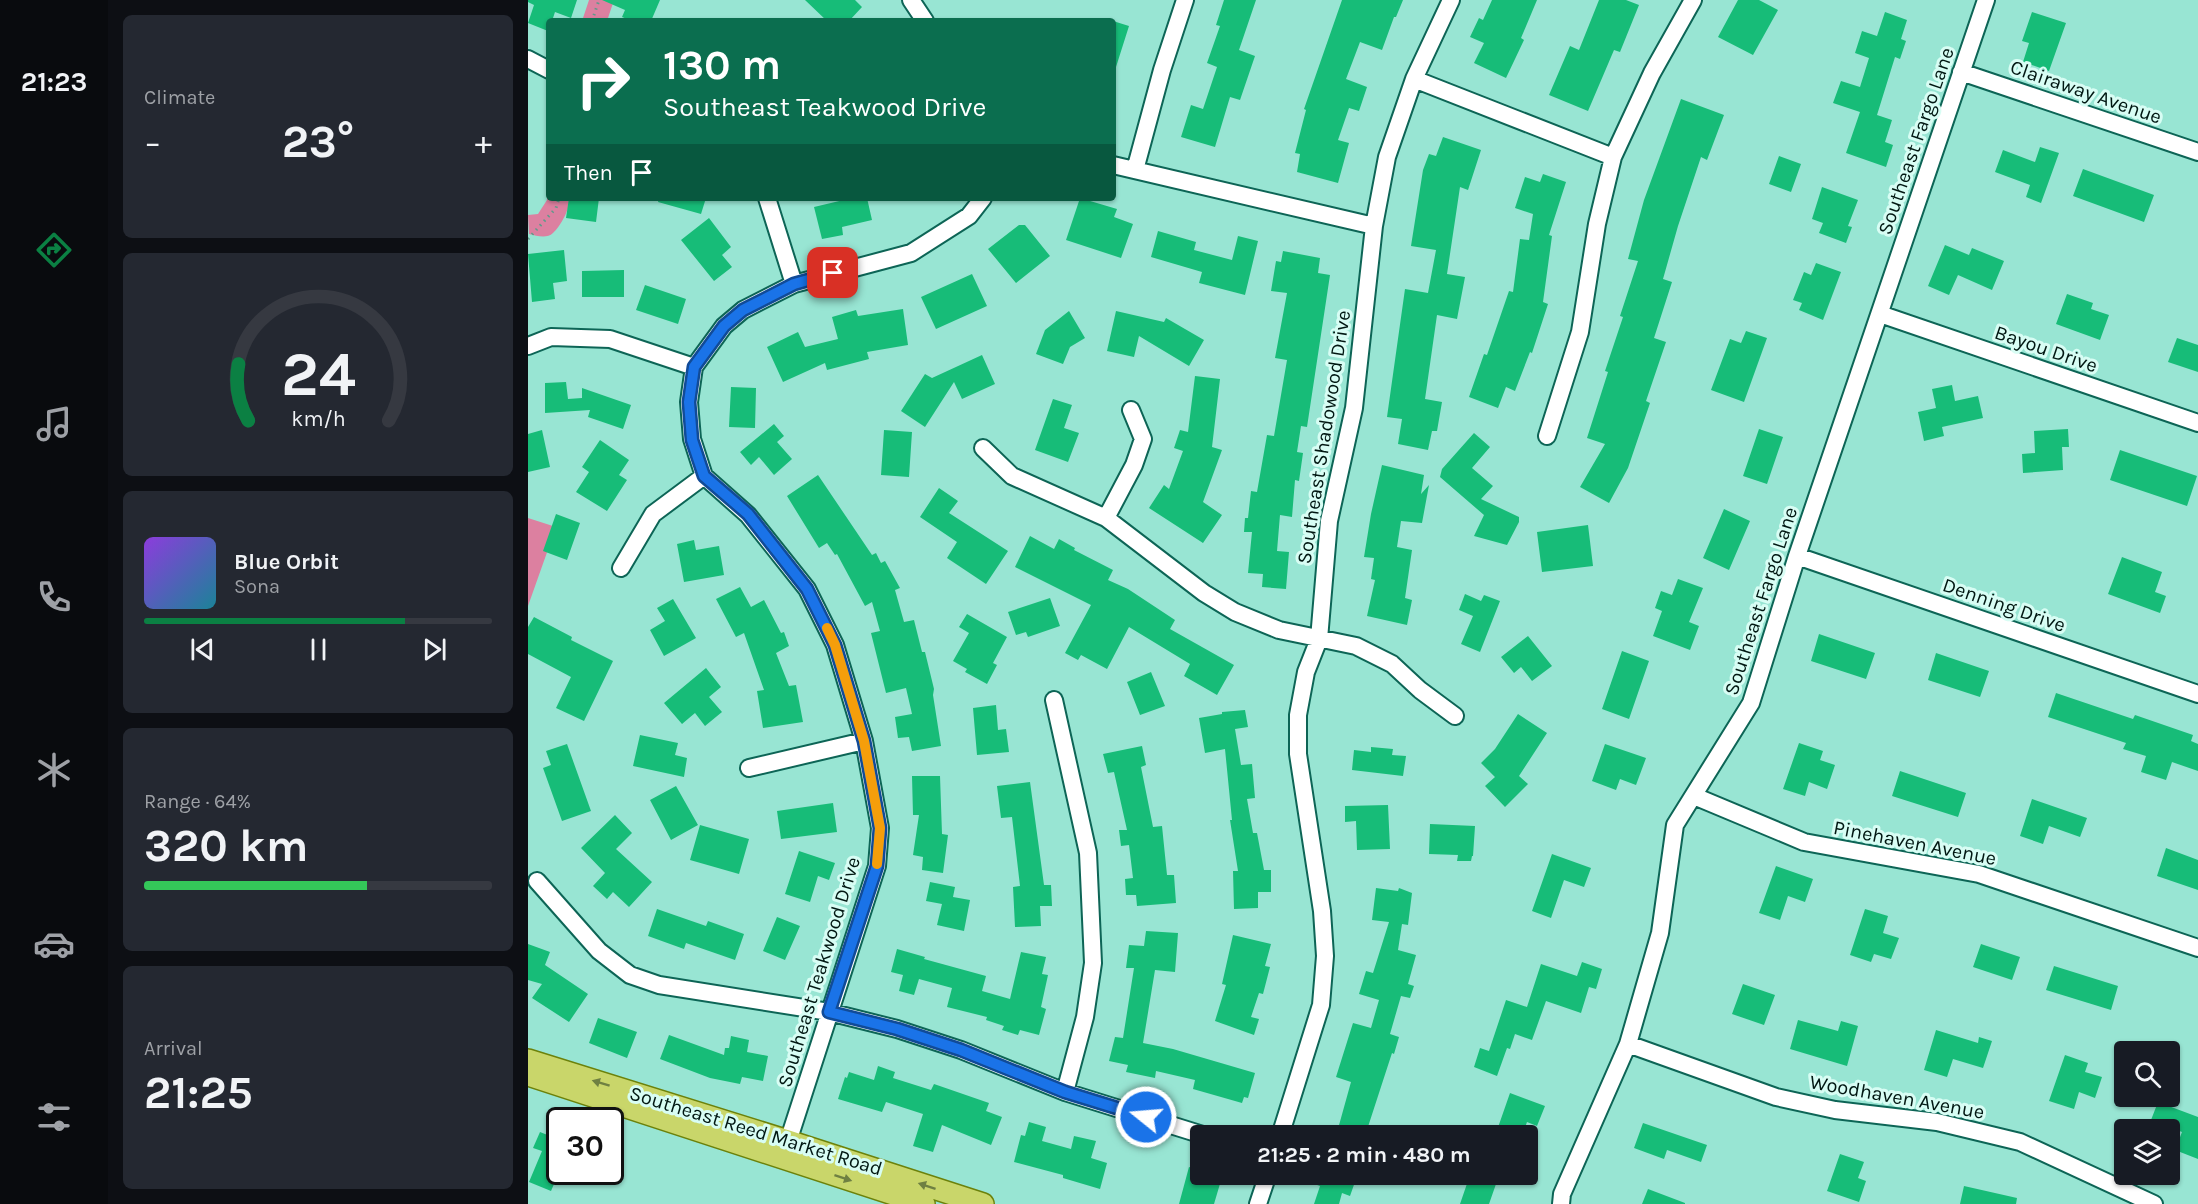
<!DOCTYPE html>
<meta charset="utf-8">
<style>
body{margin:0;font-family:Karla,sans-serif;background:#242831;color:#f1f3f6;height:100vh;display:flex;flex-direction:column;font-size:22px;white-space:nowrap}
*{box-sizing:border-box;margin:0}
p{font-size:20px;color:#9ea1a6}
.icon{flex:none;width:33px;height:33px;fill:none;stroke:currentColor;stroke-width:2;stroke-linecap:round;stroke-linejoin:round}
.map{position:relative;flex:1;overflow:hidden}
.details{display:flex;flex-direction:column;gap:15px;padding:15px;background:#0d0f14;width:420px}
.details>*{flex:none}
.guide{position:absolute;left:18px;top:18px;width:570px;height:183px;border-radius:6px;box-shadow:0 2px 4px #0004;background:#0b6e4f;color:#fff;overflow:hidden}
.fabs{position:absolute;left:1586px;top:1041px;display:grid;gap:12px}
.fabs a{display:grid;place-items:center;width:66px;height:66px;border-radius:6px;background:#171b24;box-shadow:0 2px 4px #0004;font-size:30px}
.speed{position:absolute;left:18px;top:1107px;display:flex;gap:12px;font-size:30px;font-weight:700;text-align:center}
.speed>*{display:grid;place-content:center;width:78px;height:78px;border-radius:50%;background:#171b24;box-shadow:0 2px 4px #0004;line-height:1}
.speed .limit{border:3px solid #111;border-radius:9px;background:#fff;color:#111}
.pin{position:absolute;display:grid;place-items:center;width:51px;height:51px;color:#fff;margin:-26px;border-radius:12px;box-shadow:0 3px 9px #0006}
.me{position:absolute;width:66px;margin:-33px;rotate:287deg;stroke-linejoin:round;filter:drop-shadow(0 0 4px #0008)}
.turn{display:flex;align-items:center;gap:21px;height:126px;padding:0 18px;font-size:27px}
.turn .icon{width:78px;height:78px;stroke-width:2.5}
.turn b{display:block;font-size:42px;line-height:51px}
.then{display:flex;align-items:center;height:57px;padding:0 18px;background:#0003;gap:12px;font-size:22px}
.big{font-size:45px;font-weight:700;line-height:1.1}
.details .card{flex:1;display:flex;flex-direction:column;justify-content:center;gap:9px;min-width:0;padding:0 21px;border-radius:9px;background:#242831}
.details .dial{align-items:center;gap:0}
.dial svg{height:156px;overflow:visible;fill:none;stroke:#363941;stroke-width:7;stroke-linecap:round;text-anchor:middle}
.dial text{fill:#f1f3f6;stroke:none}
.song{display:flex;align-items:center;gap:18px}
.cover{width:72px;height:72px;border-radius:9px;background:linear-gradient(135deg,hsl(270 70% 55%),hsl(190 70% 35%))}
.played{height:6px;border-radius:3px;background:linear-gradient(90deg,#0b8043 75%,#363941 75%)}
.keys{display:flex;justify-content:space-around;direction:ltr}
.heat{display:flex;justify-content:space-between;align-items:center;font-size:33px;direction:ltr}
.charge{height:9px;border-radius:4px;background:linear-gradient(90deg,#34c759 64%,#363941 0)}
.trip{position:absolute;left:662px;top:1125px;width:348px;height:60px;border-radius:6px;background:#171b24;box-shadow:0 2px 4px #0004;font-weight:700;line-height:60px;text-align:center}
main{display:flex;flex:1;min-height:0}
.tab-bar{display:flex;flex-direction:column;width:108px;justify-content:space-around;align-items:center;background:#090b0e;color:#9ea1a6}
.tab-bar .icon{width:42px;height:42px}
.tab-bar .selected{color:#0b8043}
.tab-bar b{font-size:27px;color:#f1f3f6}
.map>svg:first-child{display:block}
.green{fill:#dc80a0}
.building{fill:#17bc78}
.lines{fill:none;stroke-linecap:round;stroke-linejoin:round}
.minor-casing{stroke:#0d6556;stroke-width:20}
.major-casing{stroke:#6c820b;stroke-width:24}
.path{stroke:#60998b;stroke-width:3;stroke-dasharray:1.5 4.5;stroke-linecap:butt}
.minor{stroke:#fff;stroke-width:16}
.major{stroke:#c9d66a;stroke-width:21}
.oneway{fill:#6f8042}
.route-casing{stroke:#114b97;stroke-width:15}
.route{stroke:#1a73e8;stroke-width:10}
.slow{stroke:#f59e0b;stroke-width:10}
.labels{text-anchor:middle;dominant-baseline:central;stroke-width:6;stroke-linejoin:round;paint-order:stroke}
.street-label{font-size:20px;fill:#011712;stroke:#d8fdf4}
</style>
<main>
<nav class="tab-bar">
<b>21:23</b>
<svg class="icon selected" aria-label="directions" viewBox="0 0 24 24"><path d="M12 3l9 9-9 9-9-9zM9 14v-3h6M13 9l2 2-2 2"/></svg>
<svg class="icon" aria-label="music" viewBox="0 0 24 24"><path d="M9 18V5l10-2v13"/><circle cx="6" cy="18" r="3"/><circle cx="16" cy="16" r="3"/></svg>
<svg class="icon" aria-label="phone" viewBox="0 0 24 24"><path d="M5 4h4l2 5-3 2q2 4 5 5l2-3 5 2v4C11 20 4 13 5 4z"/></svg>
<svg class="icon" aria-label="climate" viewBox="0 0 24 24"><path d="M12 3v18M4 7l16 10M4 17L20 7"/></svg>
<svg class="icon" aria-label="car" viewBox="0 0 24 24"><path d="M5 17H2v-5l4-1 3-4h7l3 4 3 1v5h-3M9 17h6M6 11h13"/><circle cx="7" cy="17" r="2"/><circle cx="17" cy="17" r="2"/></svg>
<svg class="icon" aria-label="filters" viewBox="0 0 24 24"><path d="M4 7h16M4 17h16"/><circle cx="9" cy="7" r="2"/><circle cx="15" cy="17" r="2"/></svg>
</nav>
<section class="details">
<div class="card"><p>Climate</p>
<div class="heat"><a>−</a><b class="big">23°</b><a>+</a></div>
</div>
<div class="card dial"><svg viewBox="0 0 100 80">
<path d="M14 69A42 42 0 1 1 86 69"/>
<path d="M14 69A42 42 0 0 1 9 40" stroke="#0b8043"/>
<text x="50" y="56" font-size="32" font-weight="700">24</text>
<text x="50" y="72" font-size="11">km/h</text>
</svg></div>
<div class="card">
<div class="song"><i class="cover"></i><div><b>Blue Orbit</b><p>Sona</p></div></div>
<div class="played"></div>
<div class="keys"><svg class="icon" aria-label="previous" viewBox="0 0 24 24"><path d="M18 5L8 12l10 7zM5 5v14"/></svg><svg class="icon" aria-label="pause" viewBox="0 0 24 24"><path d="M8 5v14M16 5v14"/></svg><svg class="icon" aria-label="next" viewBox="0 0 24 24"><path d="M6 5l10 7-10 7zM19 5v14"/></svg></div>
</div>
<div class="card"><p>Range · 64%</p><b class="big">320 km</b><div class="charge"></div></div>
<div class="card"><p>Arrival</p><b class="big">21:25</b></div>
</section>
<div class="map">
<svg width="1670" height="1204" viewBox="0 0 1670 1204">
<rect width="100%" height="100%" fill="#98e5d3"/>
<path class="green" d="M61,0H86L79,21H54Z
M21,138V198H42C42,208 33,226 25,233C19,239 9,236 1,234L0,215L10,214L19,200Z
M0,518L28,527L0,606Z"/>
<path class="building" d="M0,0H49L43,18L27,12L24,21H21L20,31L0,23L6,5L0,2Z
M74,0H132L123,21H104L94,17L97,10Z
M277,0H327L334,7L321,21H299Z
M696,0H728L711,50L727,56L712,100L702,97L687,147L653,137L663,105L675,109L689,67L679,63L692,26L688,25Z
M814,0H875L868,17H866L854,50L832,42L818,79L839,87L831,111L821,108L810,140L821,143L810,183L769,172L772,154L767,153L778,110L776,109Z
M964,0H1009L993,38L996,40L978,78L946,63L956,43L942,37L951,18L955,20Z
M1071,0H1098L1111,5L1092,52L1086,50L1060,111L1021,95L1042,46L1051,50Z
M1210,0H1231L1250,10L1225,55L1190,37Z
M1357,12L1379,20L1373,39L1378,41L1372,59L1367,57L1349,115L1364,120L1357,142L1365,145L1358,167L1318,153L1332,112L1305,103L1313,81L1332,87L1341,58L1327,53L1334,31L1349,36Z
M1504,12L1538,23L1521,71L1495,62L1501,43L1494,41Z
M585,21L601,26L588,67L585,66Z
M1153,99L1196,115L1179,160L1173,157L1150,226L1135,279L1144,282L1126,338L1138,342L1118,401L1122,403L1100,468L1081,503L1052,487L1077,444L1059,438L1080,372L1077,371L1095,317L1092,316L1110,261L1100,259L1116,200Z
M915,137L953,150L940,190L932,187L919,274L937,277L929,319L909,315L897,399L914,402L909,431H904L900,450L870,444L874,419L859,417L877,289L900,293L908,250L883,246L895,170L901,154L908,156Z
M1512,147L1531,153L1513,203L1498,197L1502,185L1467,172L1475,150L1507,162Z
M1251,156L1273,164L1263,192L1241,184Z
M1555,169L1626,195L1616,222L1545,196Z
M1015,174L1038,182L1021,235L1024,236L1015,302L1020,304L1004,353L1002,352L987,391L978,387L970,408L941,397L956,354L959,355L981,291L985,292L992,239L1001,240L1005,214L987,208L997,177L1012,182Z
M1294,187L1330,200L1320,226L1324,227L1318,243L1291,233L1295,223L1284,219Z
M41,198H71L68,222L38,218Z
M131,198H178L173,214L130,202Z
M324,198H339L344,220L314,227L315,235L294,239L286,207Z
M552,198L589,209L586,217L605,224L593,258L538,240Z
M181,218L203,247L194,255L204,267L186,281L153,240Z
M491,225H497L522,256L488,283L460,249Z
M630,231L668,242L666,250L704,260L710,236L730,241L717,295L671,283L674,272L623,257Z
M1417,245L1441,255L1444,248L1476,261L1464,290L1430,275L1421,295L1400,286Z
M36,250L39,281L25,283L27,299L4,302L0,254Z
M755,251L792,258L790,273L802,275L779,427L773,426L769,452L775,453L771,481L767,480L764,517L752,515L749,551L761,552L758,589L734,587L735,574L720,573L724,532H716L717,518H720L723,491L729,492L739,435L746,436L759,360L747,358L759,293L743,291L748,261L753,262Z
M1288,263L1313,272L1295,320L1271,310L1274,303L1265,300L1276,272L1283,275Z
M96,270V297H54V271Z
M444,274L459,306L408,329L393,297Z
M117,285L158,299L150,324L108,310Z
M1539,294L1565,303L1563,309L1581,315L1572,340L1528,324Z
M375,309L380,345L339,352L341,359L299,370L297,363L255,382L239,347L270,332L277,347L310,339L304,317L328,310L330,316Z
M541,311L557,338L542,347L535,364L508,354L517,330Z
M588,311L636,322L638,318L676,340L661,366L611,336L606,357L579,351Z
M1218,331L1239,338L1216,402L1183,390L1202,339L1213,343Z
M1649,338L1670,345V372L1640,362Z
M454,355L467,384L434,399L426,382L397,427L373,411L397,374L404,378Z
M667,376L692,379L684,447L694,450L675,502L694,515L675,543L621,508L636,485L641,489L655,451L646,448L652,430L660,432Z
M38,382L40,399L54,398V388L103,405L95,429L60,417L62,410L17,413V383Z
M1424,385L1427,401L1450,396L1455,418L1414,427L1416,436L1396,441L1390,412L1408,408L1404,389Z
M203,387L228,388L227,428L201,427Z
M525,399L544,405L536,428L551,433L540,462L507,450Z
M246,424L256,436L249,442L264,459L246,475L231,457L223,465L212,452Z
M1231,429L1255,437L1239,484L1215,476Z
M1540,429L1541,447H1534L1535,470L1495,473L1494,454L1507,453L1506,431Z
M14,430L22,467L0,472V434Z
M356,430L384,432L381,477L353,475Z
M946,433L962,447L944,468L965,486L953,499L991,517V522L979,545L946,536L956,515L912,477L914,469Z
M72,440L101,460L91,475L99,480L79,511L48,492L61,472L54,467Z
M1592,450L1669,476L1659,506L1582,480Z
M854,465L896,475L893,494L901,485L894,523L873,521L869,547L884,550L877,598L884,600L879,625L839,616L847,580L843,579L846,558L836,557L843,514Z
M290,475L344,555L348,553L353,563L357,561L372,588L367,590L376,622L386,620L394,652H397L406,689L405,695L413,746L384,751L381,737L370,738L367,717L384,714L378,688L358,693L343,633L352,631L344,602L337,606L309,554L307,555L299,543L291,548L259,496Z
M411,488L430,501L421,513L480,551L458,584L419,558L429,542L392,517Z
M1196,509L1222,521L1201,570L1175,558Z
M28,514L52,523L39,560L15,551Z
M1060,525L1065,566L1014,572L1009,532Z
M502,536L526,549L531,539L547,548L546,550L585,570L580,580L600,589L647,620L642,629L706,665L689,695L656,676L662,664L601,627L579,669L553,655L550,660L537,653L563,605L487,567Z
M166,540L168,550L191,546L196,575L156,582L149,544Z
M1594,557L1634,572L1627,592L1638,596L1632,613L1580,594Z
M1150,579L1175,588L1161,622L1171,626L1162,650L1125,636L1134,611L1127,608L1133,591L1144,595Z
M212,587L223,607L236,600L253,633L256,632L261,646L248,653L261,686L268,685L275,722L235,728L229,691L236,690L216,633L208,637L188,599Z
M937,594L953,601L956,595L972,601L952,652L933,644L945,616L931,610Z
M522,598L532,626L500,637L498,632L488,635L480,612Z
M145,599L168,638L136,656L122,630L137,621L129,608Z
M439,614L479,637L465,663L469,665L459,684L437,672L439,669L425,661L441,633L431,627Z
M6,617L44,637L43,640L85,661L56,721L28,708L43,677L0,654V627Z
M1291,634L1347,653L1338,679L1283,661Z
M1000,636L1024,666L1004,681L993,667L986,673L973,657Z
M1094,651L1121,661L1101,719L1074,709Z
M1408,653L1461,671L1452,697L1400,680Z
M178,668L193,687L181,697L194,712L177,726L167,713L154,724L136,703Z
M623,672L637,706L612,715L599,682Z
M1528,693L1605,719L1607,715L1665,735L1663,741L1670,744V771L1644,762L1638,780L1613,772L1618,756L1595,749L1598,743L1520,717Z
M468,705L470,730L478,729L481,752L449,755L445,708Z
M717,710L720,727L707,729L713,765L724,764L727,798L719,799L725,833H729L736,870H743V892H730V908L706,909L705,871H710L702,820H704L697,749L677,753L671,718L694,714V712Z
M990,714L1019,733L991,776L1000,784L977,807L957,786L967,777L953,763L967,749Z
M112,735L150,743L147,755L159,758L156,777L105,766Z
M1271,743L1295,751L1292,760L1307,765L1299,789L1281,782L1277,796L1255,789Z
M39,744L63,811L34,821L15,768L23,765L18,751Z
M1077,744L1118,758L1108,785L1092,779L1088,790L1064,781Z
M614,746L618,765L613,767L625,827L634,826L639,875H646L648,903L609,906L608,895H598L597,879L605,878L601,845L593,846L591,830H599L586,772L580,773L575,754Z
M843,747L865,749L864,755L878,756L875,776L824,770L826,750L843,752Z
M1372,771L1438,793L1430,817L1364,796Z
M384,776H412L414,834L420,835L415,873L394,870L395,857L385,855L391,815H385Z
M502,782L516,885H523L524,906H512L513,926L487,927L485,887L492,886L484,817L473,818L469,786Z
M148,786L170,825L143,840L122,800Z
M1504,799L1559,818L1552,837L1521,826L1515,844L1492,836Z
M305,803L309,832L253,839L249,811Z
M860,805L862,849L829,850L828,821L817,822V806Z
M87,815L104,833L88,849L124,882L101,907L85,892L79,899L65,886L77,873L53,848Z
M902,824L947,826L945,856H944L943,861H929L930,855L901,854Z
M172,825L221,839L211,874L162,860Z
M1638,848L1670,860V890L1629,876Z
M271,851L307,863L301,880L290,876L282,902L257,894Z
M1024,854L1063,868L1056,887L1036,880L1023,918L1004,911Z
M1248,866L1285,879L1277,902L1260,896L1252,920L1231,913Z
M402,882L427,887L425,897L442,900L436,931L409,925L414,904L398,901Z
M848,888L870,891L871,888L884,893L880,925L874,924L870,950L888,955L880,984L886,986L882,998L873,996L862,1034L871,1037L866,1054L864,1053L837,1136H808L823,1082L808,1077L825,1023L843,1028L851,1000L831,994L838,971L845,973L861,922L844,920Z
M129,909L178,926L180,921L216,934L207,960L158,943L156,949L120,936Z
M1337,909L1360,916L1355,933L1371,938L1363,959L1346,954L1343,962L1322,955Z
M249,917L272,926L257,960L235,951Z
M618,931L650,933L647,972L627,970L615,1043L645,1049L727,1073L720,1098L716,1097L714,1103L665,1089L667,1080L628,1071L627,1078L598,1072L600,1065L581,1061L587,1037L595,1038L606,968H598L601,945L616,946Z
M705,935L743,944L737,966L742,967L735,994L731,993L723,1017L731,1019L726,1035L687,1021L698,985L694,984Z
M0,944L22,952L17,965L60,994L41,1022L4,998L14,984L0,980Z
M1453,944L1492,957L1484,980L1445,967Z
M369,949L397,957L396,959L458,976L454,991L482,999L493,952L518,957L514,974L520,975L513,1007L518,1009L511,1035L492,1030L490,1035L474,1030L476,1026L458,1020L459,1017L419,1007L424,988L391,979L386,995L371,991L375,975L363,972Z
M1054,962L1074,969L1068,989L1061,987L1053,1013L1018,1001L1004,1040L987,1034L982,1049L979,1048L969,1076L946,1067L952,1048L961,1051L978,1000L999,1007L1013,964L1049,976Z
M1526,966L1590,986L1583,1010L1518,990Z
M1215,984L1247,995L1236,1025L1204,1014Z
M70,1018L109,1032L99,1058L61,1043Z
M1270,1020L1310,1031L1313,1021L1330,1026L1319,1066L1262,1049Z
M1408,1030L1450,1043L1451,1037L1464,1041L1455,1068L1425,1059L1419,1077L1396,1070Z
M141,1035L196,1055L197,1048H201L203,1036L221,1040L219,1052L240,1056L235,1081L214,1077L212,1084L182,1078L132,1059Z
M1537,1055L1560,1063L1557,1072L1574,1077L1567,1098L1551,1092L1546,1109L1521,1101Z
M350,1066L367,1072L365,1078L403,1090L406,1084L461,1103L458,1111L474,1117L463,1145L414,1125L405,1152L385,1146L395,1114L358,1102L354,1112L310,1099L317,1077L319,1078L321,1072L346,1080Z
M982,1093L1017,1106L1009,1126L999,1122L994,1136H967Z
M1630,1102L1670,1117V1159L1647,1150L1654,1132L1623,1120Z
M501,1122L518,1127L514,1141L543,1149L546,1136L568,1141L563,1158L579,1163L572,1189L535,1178V1175L486,1162L493,1135L497,1136Z
M1115,1123L1179,1145L1173,1162L1139,1150L1136,1159L1106,1148Z
M12,1132L32,1140V1170L23,1191L1,1182L14,1151L5,1148Z
M1312,1154L1336,1162L1330,1178L1338,1181L1331,1202L1299,1191Z
M661,1167L672,1170V1174L694,1177L686,1204H651Z
M766,1174H814L828,1179L822,1196L814,1193L811,1204H786L792,1186L766,1177Z
M942,1175L968,1184L961,1204H932Z
M1436,1186L1489,1198L1488,1204H1432Z
M1120,1189L1157,1203V1204H1114Z"/>
<g class="lines">
<g class="minor-casing">
<path id="minor" d="M383,0L397,21
M0,59L21,70
M1433,72L1670,152
M886,79L1085,157
M585,165L846,226
M607,170L634,70L657,0
M239,198L266,284
M1352,314L1670,423
M0,346L23,337L82,339L166,367
M1019,436L1052,332L1069,224L1085,157L1124,73L1165,0
M455,448L484,476L578,518L676,593L707,612L751,630L828,646L864,664L892,690L927,716
M578,518L606,465L615,439L603,410
M1269,556L1670,694
M93,568L125,514L176,476
M526,700L560,853L565,963L557,1017L537,1092
M221,768L336,741
M1166,796L1276,842L1451,874L1670,948
M9,881L71,951L102,975L131,985L301,1012L369,1029L433,1050L537,1092L678,1136
M1100,1044L1248,1097L1307,1110L1409,1122L1492,1142L1626,1204
M752,1136L793,1005L797,956L794,911L770,754V715L778,672L791,639L801,521L826,408L846,226L859,157L886,79L923,0
M257,1151L349,866L352,828L336,741L307,645L279,589L220,515L176,476L164,439L161,402L166,367L196,326L215,310L266,284L383,253L441,216L455,198
M730,1204L740,1174
M1033,1204L1034,1194L1100,1044L1132,933L1147,825L1223,703L1269,556L1458,0"/>
</g>
<g class="major-casing">
<path id="major" d="M0,1060L260,1141L455,1204
M0,1075L396,1204"/>
</g>
<path class="path" d="M64,21L71,0
M0,239L28,208L31,198"/>
<use href="#minor" class="minor"/>
<use href="#major" class="major"/>
</g>
<defs><path id="oneway-solid" d="M-6-.8H1V-3.2L6.5 0L1 3.2V.8H-6Z" transform="scale(1.5)"/></defs>
<g class="oneway">
<use href="#oneway-solid" transform="translate(73 1083) rotate(-163)"/>
<use href="#oneway-solid" transform="translate(315 1178) rotate(18)"/>
<use href="#oneway-solid" transform="translate(399 1186) rotate(-162)"/>
</g>
<g class="lines">
<g class="route-casing">
<path id="route" d="M305,273L266,284L215,310L196,326L166,367L161,402L164,440L176,476L220,514L279,589L307,645L336,741L352,828L349,866L301,1012L369,1029L433,1050L537,1092L618,1117"/>
</g>
<use href="#route" class="route"/>
<path class="slow" d="M299,628L307,645L336,741L352,828L349,864"/>
</g>
<g class="labels">
<g class="street-label">
<text transform="translate(1558 92) rotate(19)">Clairaway Avenue</text>
<text transform="translate(1388 141) rotate(-71)">Southeast Fargo Lane</text>
<text transform="translate(1518 349) rotate(19)">Bayou Drive</text>
<text transform="translate(796 437) rotate(-81)">Southeast Shadowood Drive</text>
<text transform="translate(1233 601) rotate(-72)">Southeast Fargo Lane</text>
<text transform="translate(1476 605) rotate(19)">Denning Drive</text>
<text transform="translate(1387 843) rotate(11)">Pinehaven Avenue</text>
<text transform="translate(291 972) rotate(-73)">Southeast Teakwood Drive</text>
<text transform="translate(1369 1097) rotate(10)">Woodhaven Avenue</text>
<text transform="translate(228 1131) rotate(17)">Southeast Reed Market Road</text>
</g>
</g>
</svg>
<div class="fabs">
<a><svg class="icon" aria-label="search" viewBox="0 0 24 24"><circle cx="10" cy="10" r="6"/><path d="M15 15l6 6"/></svg></a>
<a><svg class="icon" aria-label="layers" viewBox="0 0 24 24"><path d="M12 4l9 5-9 5-9-5zM3 14l9 5 9-5"/></svg></a>
</div>
<div class="speed"><div class="limit">30</div></div>
<div class="pin" style="left:305px;top:273px;background:#d93025"><svg class="icon" aria-label="arrive" viewBox="0 0 24 24"><path d="M6 21V4h12l-3 4 3 4H6"/></svg></div>
<svg class="me" style="left:618px;top:1117px" viewBox="-20 -20 40 40"><circle r="17" fill="#1a73e8" stroke="#fff" stroke-width="3"/><path d="M0-11L8 9 0 5-8 9z" fill="#fff"/></svg>
<div class="trip">21:25 · 2 min · 480 m</div>
<div class="guide">
<div class="turn"><svg class="icon" aria-label="right" viewBox="0 0 24 24"><path d="M7 20v-9h11M14 6l5 5-5 5"/></svg><div><b>130 m</b>Southeast Teakwood Drive</div></div>
<div class="then">Then<svg class="icon" aria-label="arrive" viewBox="0 0 24 24"><path d="M6 21V4h12l-3 4 3 4H6"/></svg></div>
</div>
</div>
</main>
